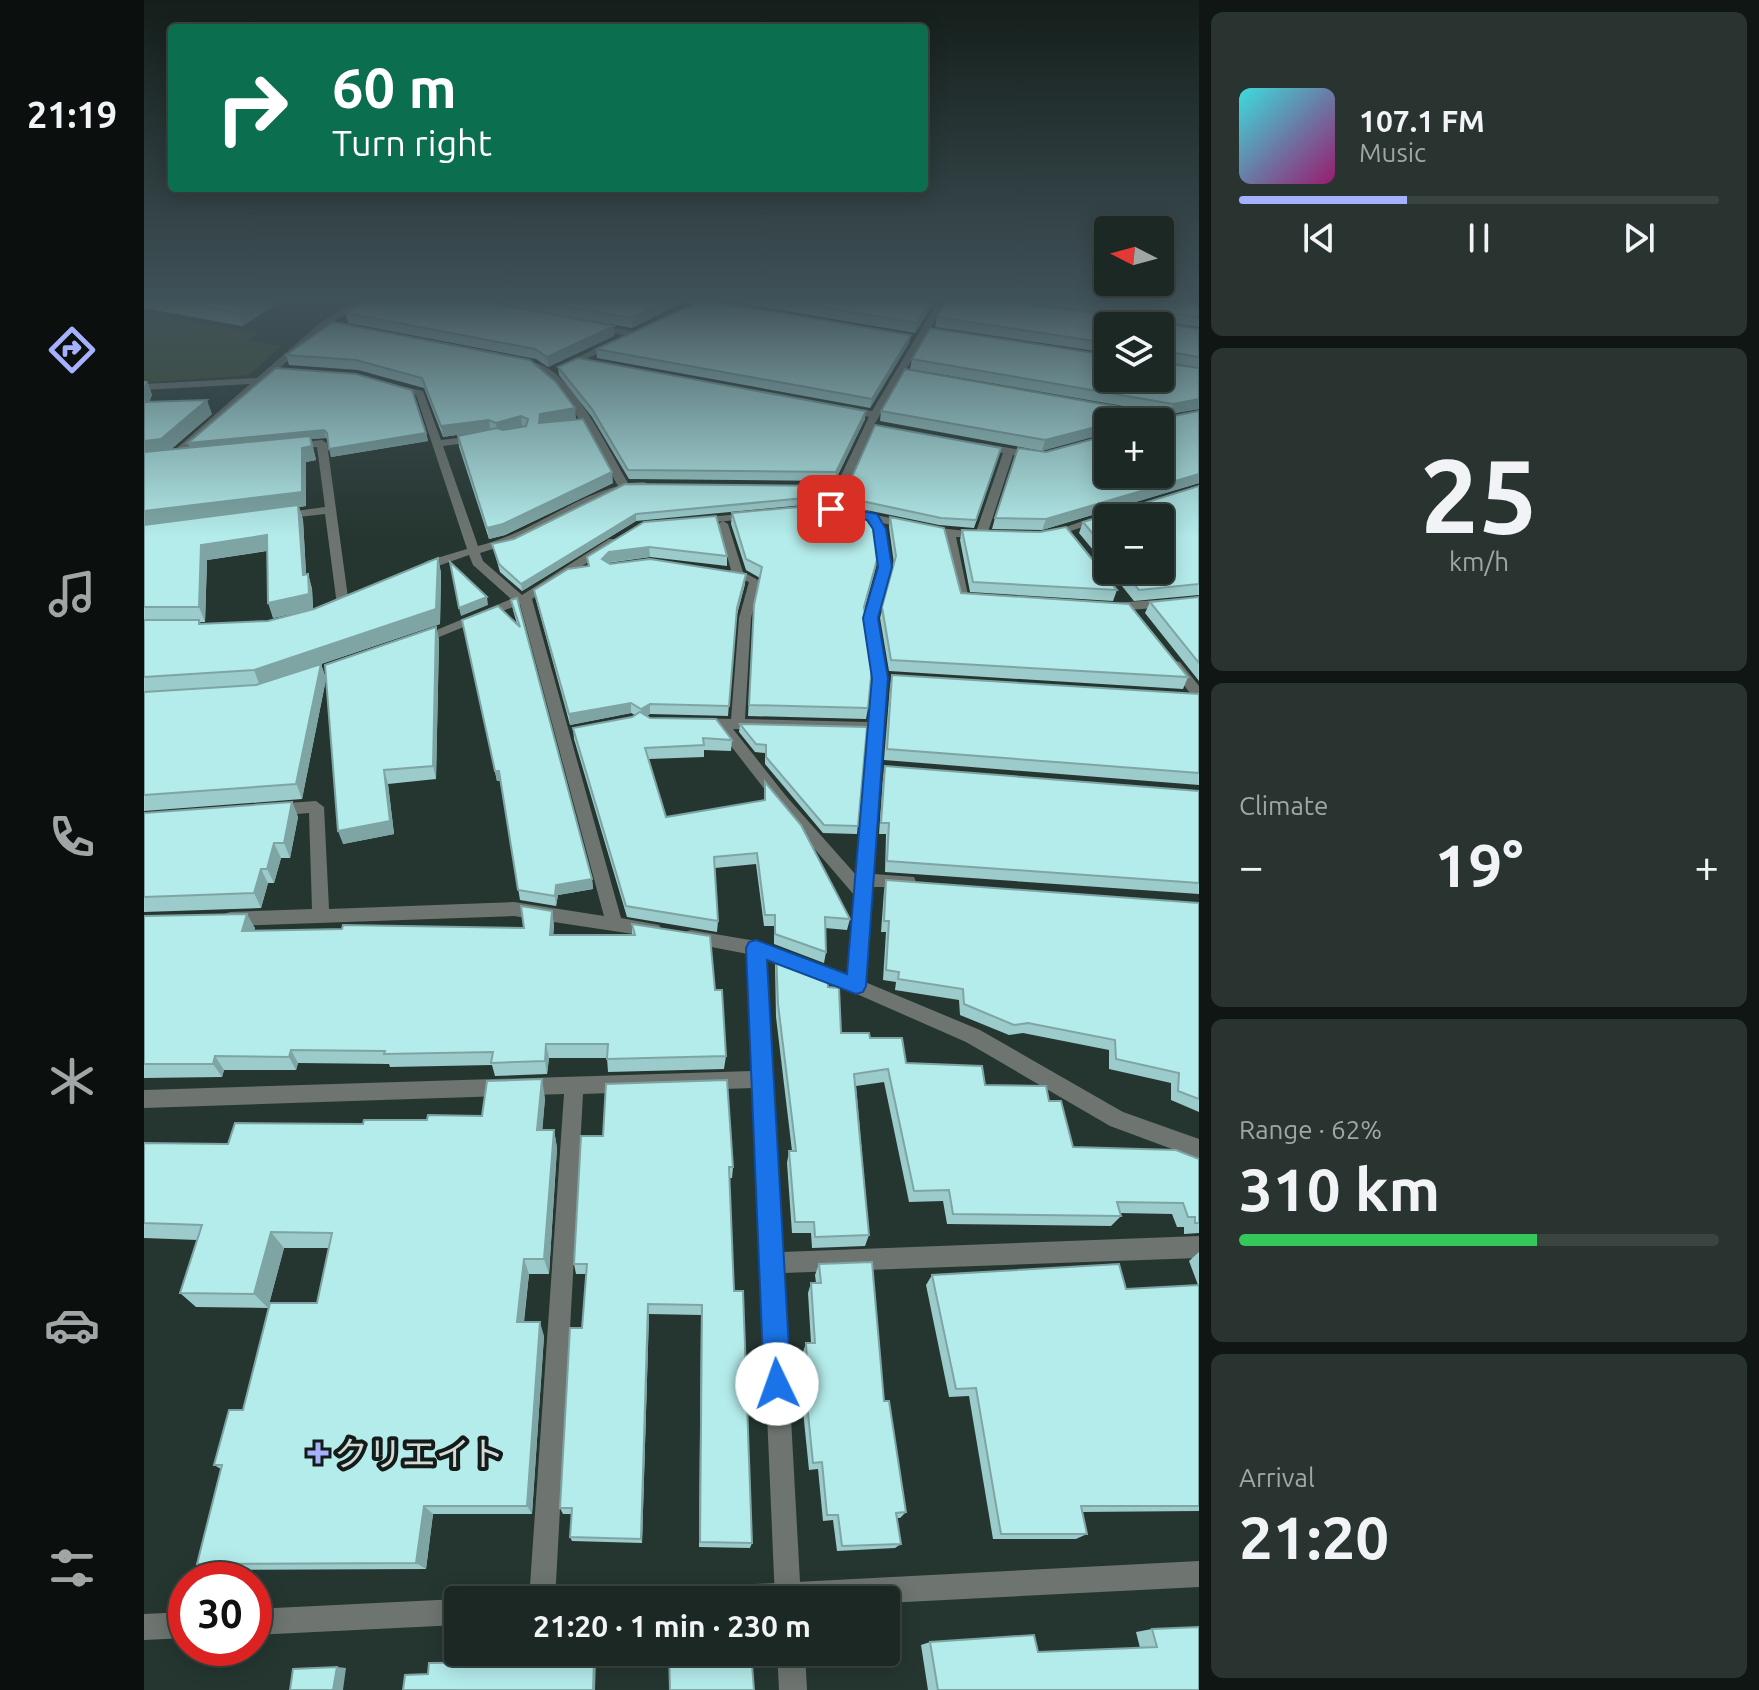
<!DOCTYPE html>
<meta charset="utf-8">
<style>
body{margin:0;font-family:Ubuntu,"Noto Sans JP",sans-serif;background:#293431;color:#f1f3f6;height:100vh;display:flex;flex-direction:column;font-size:30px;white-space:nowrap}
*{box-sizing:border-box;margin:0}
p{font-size:26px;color:#a0a6a6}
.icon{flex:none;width:44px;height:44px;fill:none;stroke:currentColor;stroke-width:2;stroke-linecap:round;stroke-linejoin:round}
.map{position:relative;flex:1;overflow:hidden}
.panel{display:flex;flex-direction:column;gap:12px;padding:12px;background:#0f1614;width:560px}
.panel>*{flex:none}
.hud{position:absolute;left:24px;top:24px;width:760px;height:168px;border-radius:8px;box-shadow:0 4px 20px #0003,0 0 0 2px #3a4441;background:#0b6e4f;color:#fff;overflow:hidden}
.needle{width:52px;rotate:276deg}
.buttons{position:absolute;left:950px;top:216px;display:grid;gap:16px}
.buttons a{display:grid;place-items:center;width:80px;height:80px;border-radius:8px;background:#1c2824;box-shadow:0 4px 20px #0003,0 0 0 2px #3a4441;font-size:40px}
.speed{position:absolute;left:24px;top:1562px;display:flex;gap:16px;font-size:40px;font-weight:700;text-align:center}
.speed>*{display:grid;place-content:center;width:104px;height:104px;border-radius:50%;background:#1c2824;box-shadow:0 4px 20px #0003,0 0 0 2px #3a4441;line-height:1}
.speed .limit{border:12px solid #d22;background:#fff;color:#111}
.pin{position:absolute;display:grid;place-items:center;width:68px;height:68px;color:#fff;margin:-34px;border-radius:16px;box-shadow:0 4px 12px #0006}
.me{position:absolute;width:88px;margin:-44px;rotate:357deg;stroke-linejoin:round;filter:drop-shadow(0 0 6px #0008)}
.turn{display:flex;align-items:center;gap:28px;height:168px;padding:0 32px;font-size:36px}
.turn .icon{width:104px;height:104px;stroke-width:2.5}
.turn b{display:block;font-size:56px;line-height:68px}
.big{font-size:60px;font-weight:700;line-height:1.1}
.panel .widget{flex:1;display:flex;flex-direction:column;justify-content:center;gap:12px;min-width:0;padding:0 28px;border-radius:12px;background:#293431}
.panel .dial{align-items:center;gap:0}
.dial b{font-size:104px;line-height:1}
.song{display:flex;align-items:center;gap:24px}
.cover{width:96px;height:96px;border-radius:12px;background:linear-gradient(135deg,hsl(180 70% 55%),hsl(320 70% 35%))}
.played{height:8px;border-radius:4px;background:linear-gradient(90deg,#a5b1fc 35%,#3a4441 35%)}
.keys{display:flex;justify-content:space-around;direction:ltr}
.heat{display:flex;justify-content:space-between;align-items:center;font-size:44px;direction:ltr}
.charge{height:12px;border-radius:6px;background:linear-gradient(90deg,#34c759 62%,#3a4441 0)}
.trip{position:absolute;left:300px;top:1586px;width:456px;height:80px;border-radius:8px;background:#1c2824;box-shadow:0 4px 20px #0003,0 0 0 2px #3a4441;font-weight:700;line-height:80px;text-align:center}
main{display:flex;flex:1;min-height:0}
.dock{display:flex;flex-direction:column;width:144px;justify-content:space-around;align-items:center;background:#0b100e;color:#a0a6a6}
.dock .icon{width:56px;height:56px}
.dock .on{color:#a5b1fc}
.dock b{font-size:36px;color:#f1f3f6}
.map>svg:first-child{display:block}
.green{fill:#3a4a2f}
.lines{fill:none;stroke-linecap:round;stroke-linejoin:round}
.service{fill:#6e7570;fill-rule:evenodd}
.minor{fill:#6e7570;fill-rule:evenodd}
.tertiary{fill:#6e7570;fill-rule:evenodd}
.wall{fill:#9bcbca;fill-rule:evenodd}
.shaded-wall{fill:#7ea5a4}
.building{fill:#b4eceb;stroke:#7ea5a4;stroke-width:2}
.route{fill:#1a73e8;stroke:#114b97;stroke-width:2}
.poi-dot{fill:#a5b1fc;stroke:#141b19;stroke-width:3}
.labels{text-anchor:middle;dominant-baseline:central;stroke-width:8;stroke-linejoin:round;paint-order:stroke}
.near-poi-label{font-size:34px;fill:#d1dbd8;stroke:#141b19;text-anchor:start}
</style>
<main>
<nav class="dock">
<b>21:19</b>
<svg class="icon on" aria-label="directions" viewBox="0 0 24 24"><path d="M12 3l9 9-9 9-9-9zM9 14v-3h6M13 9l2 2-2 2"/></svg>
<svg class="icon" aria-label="music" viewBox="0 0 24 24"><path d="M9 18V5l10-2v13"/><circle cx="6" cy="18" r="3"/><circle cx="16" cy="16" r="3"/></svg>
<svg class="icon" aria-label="phone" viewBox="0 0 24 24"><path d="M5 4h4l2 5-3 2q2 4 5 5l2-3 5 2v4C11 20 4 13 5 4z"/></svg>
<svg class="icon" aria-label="climate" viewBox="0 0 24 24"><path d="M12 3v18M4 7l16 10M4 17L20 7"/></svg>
<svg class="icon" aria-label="car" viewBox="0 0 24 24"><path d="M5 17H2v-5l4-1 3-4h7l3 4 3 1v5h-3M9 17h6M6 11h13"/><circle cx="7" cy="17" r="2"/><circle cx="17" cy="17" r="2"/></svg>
<svg class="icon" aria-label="filters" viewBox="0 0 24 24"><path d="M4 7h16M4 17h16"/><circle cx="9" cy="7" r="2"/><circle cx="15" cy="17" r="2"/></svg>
</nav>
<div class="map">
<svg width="1055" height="1690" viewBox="0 0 1055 1690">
<rect width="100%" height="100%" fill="#253630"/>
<path class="green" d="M0,313L113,333L104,340L137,346L105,375L0,383Z"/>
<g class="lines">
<path class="service" d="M579,521L584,524L599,572L616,581L607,618L601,621L595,618L605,582L580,573L587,570L574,524Z"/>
<path class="minor" d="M211,301H221L183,326L31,461L0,464V458L24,456L106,384L0,390V384L113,378L177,322Z
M794,301H802L730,425L693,509L683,511L681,509L690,490L667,489L661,486L667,483L693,484L725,417L697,409L702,406L728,411Z
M451,324L489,331L494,334L489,337L448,329L447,327Z
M469,340L477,342L420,370L412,368Z
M375,359C385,361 396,363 405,369C435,388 466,452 484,483L500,482L506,485L469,494L386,537L336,553L339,561L378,595L465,539H473L475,542L388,599L477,918L515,925L518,930L515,935L509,937L370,916L86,926L80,924L77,919L80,914L86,912L168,909L165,813L129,816L121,810L129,804L172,801L180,807L185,909L370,902L460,916L376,604L278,644L273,645L266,641L367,599L329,565L325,555L277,572L271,568L283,561L323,549L272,395L247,388V384L279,391L297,440L331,436L336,439L331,442L299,446L334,546C387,533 424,500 474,486L440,426L412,386L395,371L372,364L370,362Z
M178,440L183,443L205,605L199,609L193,605L181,514L137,519L131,516L137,513L181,507L173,447L148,449L143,446L148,443Z
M837,443L893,453L898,456L893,459L869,455L842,538L812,537L824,595L838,596V602H818L812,598L800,536L738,523L742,529L747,567L733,618L743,678L729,874L770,877L772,882L770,887H728L721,982L836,1030L979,1112L1055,1139V1159L966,1126L822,1042L706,991L621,959L638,1252L1055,1236V1258L639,1273L657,1600H631L609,1088L439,1094L411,1600H385L420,1094L0,1108V1090L608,1071L604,954L541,942L538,937L541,932L547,930L612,941L704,975L711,896L632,804L573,728H555L548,723L555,718L587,719L595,618L601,614L607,618L601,719L725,722L729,678L721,618L735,567L730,529L724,520L701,513L707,510L795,528L832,532L859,453L833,448V444ZM589,729L725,732L712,875L642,796Z
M985,505L991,508L989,510L909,537H901L899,535Z
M608,513L614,516L612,518L552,524L546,521L552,518Z
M1055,597V605L969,611L963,607L969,603Z
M1031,661L1036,662L1055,686V700L1050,698L1024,665Z
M633,1652H661L663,1690H635Z"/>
<path class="tertiary" d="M1055,1561V1587L742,1603V1600H541L545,1591L554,1587Z
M314,1599L317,1600H314V1625L110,1635V1609Z
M42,1612V1638L0,1640V1614Z"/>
</g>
<path class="wall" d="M0,301H137L98,326L0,308Z
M340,301H542L488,328Z
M583,301H791L771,333Z
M873,301H1055V327L1018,322L1019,323L1055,329V368L1019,361V363L1055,368V409L1025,414L766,369L768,359L1016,378L964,326V353L791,327L793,317L1002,319Z
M202,313L470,326V336L404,367L392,359L204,323Z
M189,322L432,419L469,483L361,535L345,539L315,447L314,436L331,432L299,437L280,388L214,370L145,365L142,355Z
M767,335L765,343L726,408L453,358L452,349Z
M414,367L721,419L691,481L485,479L448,417L415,375Z
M132,368L282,433L284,441L187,457L184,440L182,438L167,439L172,460L162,462V506L155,507L159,520L162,574H164L168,589L169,609L294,558L297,573L296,624L177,664L182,679L158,799L0,811V381H3L8,395L5,402L68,414L27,449L46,448ZM123,551L129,618L166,610L124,621L57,624L56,622H61L63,560Z
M737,411L1020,418L1055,411V483L898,530L848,529L851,518L902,452L1016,422H964L898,451L736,421Z
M855,455L830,528L795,525L698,505L699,497Z
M481,484L685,493L681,503L492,521L378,591L356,572L348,544L370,539Z
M1055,486V595L990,601L965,570H1016L964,518V568L935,533L939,522Z
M588,513L734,556L720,610L724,708L722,719L604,716L610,605L616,578L602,570L587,524Z
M746,517L817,593L1044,677L1039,689L745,671L736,618L750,564L745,527Z
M500,522L583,556V566L506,557L464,563L601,584L592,618L584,716L506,714L503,716L506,718L588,740L587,751L560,750V757L505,759L522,817L620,800L621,782L706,919L703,930L681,928L682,952L680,963L630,944V926H620L612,864L571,868L574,921L573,932L483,917L430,739L429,728L488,717L491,715L487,713L426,725L392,600L390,590L444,566Z
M818,530L973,590L969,601L826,592L816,540Z
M1055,597V681L1001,613L1006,602Z
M373,598L448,879L449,889L414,895L412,906L376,900L356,781H353L318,620L373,624L369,610L367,600Z
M292,627L295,640L292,779L244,784L250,834L199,844Z
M748,675L1055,694V785L740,760L746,686Z
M596,724L723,727L713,834L679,833L621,764V753L611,752L595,732Z
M741,766L1055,791V894L741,872L742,834H735L739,777Z
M148,802L154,817L146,858H137L130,883H124L117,908L0,912V813Z
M742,880L1055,903V1112L1027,1100V1083L965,1069V1050L879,1033L865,1035L816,1015L815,1000L751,990L752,982L739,980L742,932H737L740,891Z
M408,911L410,926L409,935H488V924L571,990L582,1056L580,1069L464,1072L463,1058H405L403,1074L351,1076L348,1065L246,1067L245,1064L154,1063L152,1070H80L78,1077L0,1078V916L111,928L110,931L380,928Z
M632,952L684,987L697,1033L726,1038L762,1063L841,1085L905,1101L929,1147L1055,1159V1233L1040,1234V1227H1033L1028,1214L976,1213L977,1216L967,1226L803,1224L799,1201L765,1202L740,1082L712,1086L725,1235L721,1246L668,1248L667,1233H648L643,1163L645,1151H648L632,1017L631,966Z
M401,1098L398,1130H410L413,1148L405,1274H385L380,1322L400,1336L388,1514H289L282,1569L71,1570L53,1564L77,1469L70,1465L99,1410L173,1303L185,1248H140L124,1308L52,1307L36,1293L53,1240L0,1238V1143L84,1144L219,1124L338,1116Z
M437,1136L589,1167L588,1178H585L590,1291L608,1543L606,1548L555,1547L557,1315L505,1314L498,1543L428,1541L426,1537L428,1514H419L416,1508L438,1328L442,1274H432L430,1264Z
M1055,1252V1511L938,1512L943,1534L932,1539H849L825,1396L805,1397L782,1285L788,1275L982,1289L1054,1285L1045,1261Z
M675,1264L740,1401L762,1512L756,1518H753L757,1544L751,1548L693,1551L689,1520L679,1521L674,1469L665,1470L659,1411L661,1406L659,1352L662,1343H667L664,1293L667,1283H672L671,1275Z
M1008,1629L1055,1690H784L777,1645L786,1642L894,1652L996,1648L992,1632Z"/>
<path class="shaded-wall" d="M113,301H137L98,326L94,313Z
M523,301H542L488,328L487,318Z
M787,301H791L771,333L773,323Z
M470,326V336L404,367L403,357Z
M767,335L765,343L726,408L728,399Z
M3,381L8,395L0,412V387Z
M1055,399V409L1025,414L1029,404Z
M63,400L68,414L23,453L0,456V441Z
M431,408L432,419L395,423L396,414Z
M722,411L721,419L691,481L692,472Z
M377,416L378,426L353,433L352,423Z
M345,420L346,430L299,437L297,426Z
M964,424V433L898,451L901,440Z
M180,430L182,438L167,439L172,460L162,462V506L155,507L159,520L163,590L159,575L154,507L0,527V511L47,451L44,443Z
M282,433L284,441L187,457L185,449Z
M468,472L469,483L361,535L345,539L343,528Z
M1055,474V483L898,530L902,519Z
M492,514V521L378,591L377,584Z
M123,535L128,550L63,560L61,622L55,607L57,545Z
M505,547L506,557L466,562L458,569V559L465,552Z
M734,556L732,567L718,618L720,607Z
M294,558L297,573L296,624L177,664L182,679L158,799L110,670Z
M164,574L168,589L169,609L129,618L124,603Z
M602,574L601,584L592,618L584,716L593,608Z
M343,597L344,605L317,616L315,608Z
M292,627L295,640L292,779L289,766Z
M487,703V713L426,725L425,714Z
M506,704V714L497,720V709Z
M240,770L244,784L250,834L199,844L194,831Z
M351,771H355L357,781H353Z
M148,802L154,817L146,858L140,843Z
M130,843L137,858L130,883L123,869Z
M117,869L124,883L117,908L110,893Z
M448,879L449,889L414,895L412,906L411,896L412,885Z
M408,911L410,926L408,949L406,935Z
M103,914L111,928L106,946L98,931Z
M402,1044L405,1058L403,1074L401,1061Z
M147,1050L154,1063L152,1070L145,1057Z
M71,1056L80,1070L78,1077L69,1064Z
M398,1079L401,1098L397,1148L393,1130Z
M410,1130L413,1148L405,1274L400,1259Z
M127,1232L140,1248L124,1308L110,1294Z
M380,1259L385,1274L378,1335L373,1322Z
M504,1304L505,1314L498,1543L497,1539Z
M396,1322L400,1336L388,1514L383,1506Z
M280,1506L289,1514L282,1569L272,1563Z
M450,1661L452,1662L451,1690H449Z
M193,1667L202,1668L199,1690H189Z"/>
<path class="building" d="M27,301H113L94,313Z
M221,301H338L470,326L403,357L391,349L202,313Z
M391,301H523L487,318Z
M557,301H566L767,335L728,399L452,349Z
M640,301H787L773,323Z
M802,301H862L993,319H1016L1019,323L1055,329V357L1020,351L1017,354L1019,363L1055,368V399L1029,404L768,359L786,328L964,355V378H1016V326H964V343L793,317Z
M942,301H1055V317Z
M189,322L386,360L412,382L431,408L396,414L395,423L439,419L468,472L359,524L343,528L314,436L353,428L359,430L382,426L384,419L377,416L352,423L345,420L297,426L278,378L212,360L142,355Z
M434,358L722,411L692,472L484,470L448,409L414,367Z
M132,368L212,374L268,390L282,433L185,449L183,433L180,430L44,443Z
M761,369L1015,414L1020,418L1055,411V474L902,519L851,518L874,448L902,452L964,435V474H1016V422H964V424L901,440L737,411Z
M63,400L17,439L0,441V402Z
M731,425L857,448L832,520L797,518L699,497Z
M166,436L168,446L158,448V492L0,511V452Z
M481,484L686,486L682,496L492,514L377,584L355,564L348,544L370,539Z
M1055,486V584L995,590L979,570H1016V518H964V552L939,522Z
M688,504L725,512L729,519L734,556L720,607L728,667L724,708L605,705L610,605L618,567L602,559L588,513Z
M154,505L159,575L164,574L165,594L124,603L123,535L57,545L55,607H0V525Z
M572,516L583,556L505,547L465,552L458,559L466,564L506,559L602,574L593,608L585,706L506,704L497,709L487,703L425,714L390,590L424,569L445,566L443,557L500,522Z
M746,517L800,528L817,593L985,604L1044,677L747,660L738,607L752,556Z
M922,527L973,590L829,582L818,530L896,532Z
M294,558L292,609L110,670L0,677V620H55V624L124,621L170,609Z
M306,562L343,597L315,608Z
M1055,597V663L1006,602Z
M373,598L448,879L412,885L411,896L374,890L355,771H351L318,620L354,606L376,627L367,600Z
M292,627L289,766L240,770L246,821L194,831L181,665Z
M177,664L152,784L0,795V692L112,685Z
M748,675L1055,694V773L743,749Z
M496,712L506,718L572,719L588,740L559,738L560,745L501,748L522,817L621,800V782L657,825L706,919L681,917L682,952L631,934V915H621L613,853L570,857L574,921L482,906L429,728L488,717Z
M596,724L723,727L714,826L680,825L622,757V745L612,744Z
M741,766L1055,791V883L743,861L745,823H737Z
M148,802L140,843H130L123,869H117L110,893L0,897V813Z
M742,880L1055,903V1099L1034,1091L1035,1073L972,1059L971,1040L884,1023L870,1025L820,1004L819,989L754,979L755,972L742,970L745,921H740Z
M377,906L408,911L406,935H491L488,924L566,936L571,990H578L582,1056L463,1059L464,1044H402L401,1061L347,1063L349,1052L240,1054L241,1051L147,1050L145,1057L71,1056L69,1064H0V916L103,914L98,931L198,929L199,925L380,928Z
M632,952L683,971L684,987L695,988L697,1033H725L726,1038H758L762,1063L838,1066L841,1085L902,1086L905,1101H917L929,1147L1032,1150L1055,1159V1223H1051V1217H1044L1039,1203L973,1202L977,1216L809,1214L805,1190L770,1191L744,1069L710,1074L725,1235L671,1237L670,1222H651L645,1151H652L634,1004Z
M398,1079L393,1130H410L400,1259H380L373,1322H396L383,1506H280L272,1563L53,1564L78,1465H70L85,1410H99L126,1303H173L188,1233L127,1232L110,1294L36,1293L58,1225L0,1223V1143L84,1144L91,1123L219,1124L220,1120H283L284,1115L338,1116L343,1081Z
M583,1080L589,1167H585L590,1291H599L608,1543L556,1542L558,1305L504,1304L497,1539L426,1537L428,1508H416L426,1328H438L443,1264H430L437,1136H459L462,1084Z
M728,1262L740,1401H745L762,1512L752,1513L757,1544L698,1546L694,1515H683L678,1462L669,1463L663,1403H665L662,1343H671L667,1283H677L675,1264Z
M975,1264L982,1289L1055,1285V1506H937L943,1534H857L832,1388L812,1389L788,1275Z
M1055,1627V1690H794L786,1642L890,1635L894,1652L1013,1647L1008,1629Z
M553,1652H607L610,1690H526L525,1653Z
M450,1661L449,1690H259L261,1675L284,1674L285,1663Z
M193,1667L189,1690H146L149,1669Z"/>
<linearGradient id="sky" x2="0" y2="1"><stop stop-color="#141e1a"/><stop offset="0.56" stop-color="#405259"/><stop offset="1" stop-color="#405259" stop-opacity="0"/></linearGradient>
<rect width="1055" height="537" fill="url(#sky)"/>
<path class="route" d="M687,505L733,514L742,529L748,567L734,618L744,678L722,986L719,992L712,994L623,960L647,1384L643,1394L633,1397L624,1394L620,1384L602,948L605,942L612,940L703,974L728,678L719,618L734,567L729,529L723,520L683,512L681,509Z"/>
<path class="poi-dot" d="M170 1441h8v8h8v8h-8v8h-8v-8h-8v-8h8z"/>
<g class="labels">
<g class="near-poi-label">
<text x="190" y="1453">クリエイト</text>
</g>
</g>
</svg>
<div class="buttons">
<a><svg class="needle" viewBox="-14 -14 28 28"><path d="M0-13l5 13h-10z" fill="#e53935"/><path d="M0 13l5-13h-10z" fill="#a0a6a6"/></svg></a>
<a><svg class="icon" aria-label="layers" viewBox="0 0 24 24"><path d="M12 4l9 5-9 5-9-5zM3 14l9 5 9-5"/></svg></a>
<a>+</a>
<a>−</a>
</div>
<div class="speed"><div class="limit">30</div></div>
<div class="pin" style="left:687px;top:509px;background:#d93025"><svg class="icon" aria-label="arrive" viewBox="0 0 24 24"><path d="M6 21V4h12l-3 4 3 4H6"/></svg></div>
<svg class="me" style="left:633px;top:1384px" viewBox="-20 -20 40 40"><circle r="19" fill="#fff"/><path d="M0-13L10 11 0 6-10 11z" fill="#1a73e8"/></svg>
<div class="trip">21:20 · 1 min · 230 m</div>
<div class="hud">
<div class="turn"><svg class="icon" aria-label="right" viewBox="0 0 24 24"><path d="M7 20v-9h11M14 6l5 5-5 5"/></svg><div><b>60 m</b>Turn right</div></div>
</div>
</div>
<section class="panel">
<div class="widget">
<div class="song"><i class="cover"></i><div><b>107.1 FM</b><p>Music</p></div></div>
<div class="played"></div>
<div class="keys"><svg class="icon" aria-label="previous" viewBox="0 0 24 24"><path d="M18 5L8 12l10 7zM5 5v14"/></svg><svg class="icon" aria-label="pause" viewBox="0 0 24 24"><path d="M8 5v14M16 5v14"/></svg><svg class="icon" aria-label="next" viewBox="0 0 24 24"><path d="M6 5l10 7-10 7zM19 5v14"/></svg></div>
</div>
<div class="widget dial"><b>25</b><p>km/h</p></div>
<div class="widget"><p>Climate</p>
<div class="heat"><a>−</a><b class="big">19°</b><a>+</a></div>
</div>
<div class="widget"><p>Range · 62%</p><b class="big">310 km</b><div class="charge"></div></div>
<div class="widget"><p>Arrival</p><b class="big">21:20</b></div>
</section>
</main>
